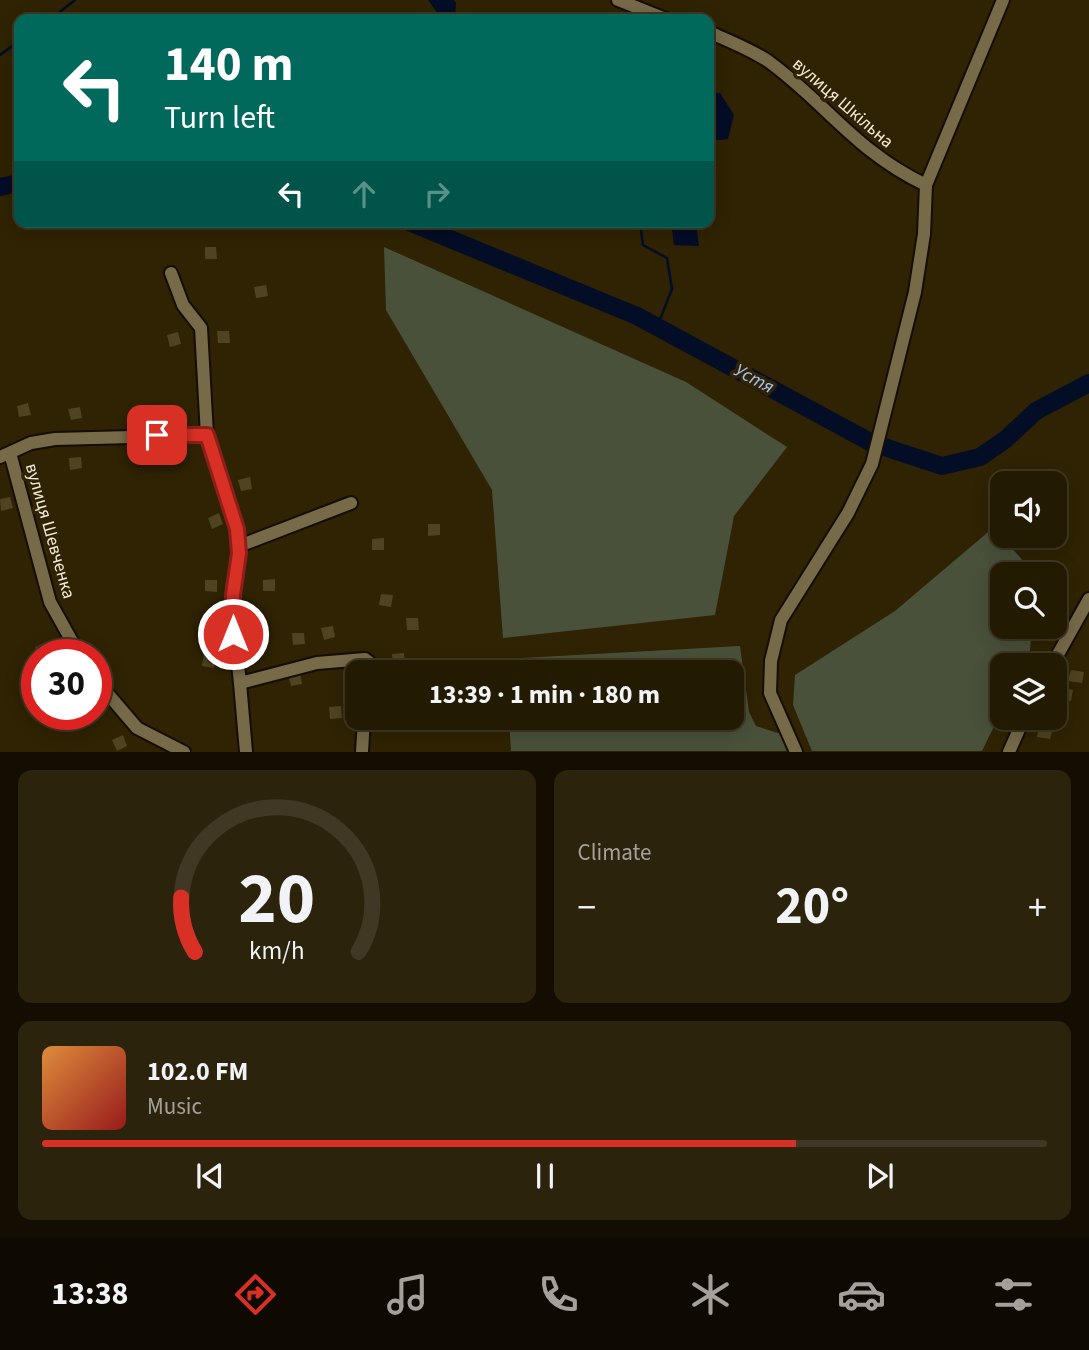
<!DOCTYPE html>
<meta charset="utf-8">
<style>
body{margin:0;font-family:"Source Sans 3",sans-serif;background:#2b230c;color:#f1f3f6;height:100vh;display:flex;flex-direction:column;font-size:26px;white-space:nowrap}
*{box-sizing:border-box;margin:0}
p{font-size:23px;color:#a3a199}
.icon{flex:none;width:38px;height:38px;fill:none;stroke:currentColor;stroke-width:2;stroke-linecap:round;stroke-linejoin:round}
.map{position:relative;height:752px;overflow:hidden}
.sheet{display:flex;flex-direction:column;gap:18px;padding:18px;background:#130e01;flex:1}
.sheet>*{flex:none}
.hud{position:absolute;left:14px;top:14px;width:700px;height:214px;border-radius:14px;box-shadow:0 4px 18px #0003,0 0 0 2px #403824;background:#00695c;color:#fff;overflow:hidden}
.buttons{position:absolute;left:990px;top:471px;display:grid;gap:14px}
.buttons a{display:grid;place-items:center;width:77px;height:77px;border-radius:14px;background:#231a02;box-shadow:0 4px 18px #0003,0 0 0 2px #403824;font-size:35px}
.speed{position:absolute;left:21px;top:639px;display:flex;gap:14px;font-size:35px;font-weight:700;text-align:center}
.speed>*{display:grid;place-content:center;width:91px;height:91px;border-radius:50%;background:#231a02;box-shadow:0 4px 18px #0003,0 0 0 2px #403824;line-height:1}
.speed .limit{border:10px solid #d22;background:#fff;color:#111}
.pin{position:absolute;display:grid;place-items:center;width:60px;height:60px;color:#fff;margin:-30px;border-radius:14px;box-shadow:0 4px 10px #0006}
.me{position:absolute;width:77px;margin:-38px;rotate:0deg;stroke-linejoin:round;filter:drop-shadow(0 0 5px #0008)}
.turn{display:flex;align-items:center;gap:24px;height:147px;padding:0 35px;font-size:32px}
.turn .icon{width:91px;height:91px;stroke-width:2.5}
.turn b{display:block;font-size:49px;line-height:60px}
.lanes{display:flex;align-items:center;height:66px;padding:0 35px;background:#0003;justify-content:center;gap:35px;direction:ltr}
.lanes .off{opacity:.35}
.big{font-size:52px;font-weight:700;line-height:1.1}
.sheet .tile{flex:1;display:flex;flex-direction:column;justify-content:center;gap:10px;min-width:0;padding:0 24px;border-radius:14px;background:#2b230c}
.sheet .dial{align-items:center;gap:0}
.dial svg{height:182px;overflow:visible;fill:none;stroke:#403824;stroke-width:7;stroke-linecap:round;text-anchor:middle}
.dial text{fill:#f1f3f6;stroke:none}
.song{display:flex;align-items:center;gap:21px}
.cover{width:84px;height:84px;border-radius:10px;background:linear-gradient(135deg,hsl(30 70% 55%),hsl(0 70% 35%))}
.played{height:7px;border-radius:4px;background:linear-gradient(90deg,#d93025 75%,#403824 75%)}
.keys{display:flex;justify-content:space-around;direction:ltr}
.heat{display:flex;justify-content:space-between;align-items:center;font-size:38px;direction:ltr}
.sheet .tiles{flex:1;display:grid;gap:18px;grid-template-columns:1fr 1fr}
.tile:last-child{grid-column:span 2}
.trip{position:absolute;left:345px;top:660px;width:399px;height:70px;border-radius:14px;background:#231a02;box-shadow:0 4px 18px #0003,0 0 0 2px #403824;font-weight:700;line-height:70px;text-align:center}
.menu{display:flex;height:112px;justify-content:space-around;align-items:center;background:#0e0a01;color:#a3a199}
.menu .icon{width:49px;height:49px}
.menu .active{color:#d93025}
.menu b{font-size:32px;color:#f1f3f6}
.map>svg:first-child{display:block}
.green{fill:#49513b}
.water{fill:#040d26}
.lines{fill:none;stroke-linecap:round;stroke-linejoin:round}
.stream{stroke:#040d26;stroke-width:2.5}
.river{stroke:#040d26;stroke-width:18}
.building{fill:#504321}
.minor-casing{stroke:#150d00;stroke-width:16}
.minor{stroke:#776a49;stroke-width:12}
.route-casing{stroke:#8d1f18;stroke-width:18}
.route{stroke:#d93025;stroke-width:12}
.labels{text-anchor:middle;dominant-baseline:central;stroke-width:7;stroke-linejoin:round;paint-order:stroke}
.street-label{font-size:18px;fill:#f3ebd9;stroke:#2f2303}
.water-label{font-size:19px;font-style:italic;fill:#a7c2f9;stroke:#2f2303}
</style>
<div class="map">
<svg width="1089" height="752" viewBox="0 0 1089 752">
<rect width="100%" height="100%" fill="#2f2303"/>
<path class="green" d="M384,247L686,382L787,447L734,516L715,615L503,638L492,490L386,310Z
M994,527L1034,574H1003V626L1032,627L1030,650L1023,665H1003V708L982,751H812L793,705L795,675L895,611Z
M740,646L749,712L756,726L781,734L787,751H511L509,718H732V672H505L504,659Z"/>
<path class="water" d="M428,0H454L456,3L455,19H442Z
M709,93H720L734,115L728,139L709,141Z
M671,222H696L699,246L674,245Z"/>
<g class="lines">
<path class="stream" d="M51,19L75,0
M0,55L19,41
M640,222L643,245L667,258L672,289L657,327"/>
<path class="river" d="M0,187L19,183
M409,222L637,316L872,443L942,466L980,457L1006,439L1036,411L1089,383"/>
</g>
<path class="building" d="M205,247H216L217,259H205Z
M266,285L268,296L256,298L254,287Z
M217,331H229L230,343H218Z
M178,332L181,344L170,347L167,335Z
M28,403L31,415L19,417L17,406Z
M80,407L82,418L71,420L68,409Z
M150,451L151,463L139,464L138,452Z
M81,457L82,468L70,470L69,458Z
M250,477L252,489L241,491L238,480Z
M10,497L13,508L1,511L0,499Z
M219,513L223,524L212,529L208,518Z
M428,524H440V535L428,536Z
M384,538V550H372V539Z
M56,541L58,552L47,555L44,543Z
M275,579V591H263V580Z
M205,580H217V592L205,591Z
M381,594L393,595L391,607L379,605Z
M406,618H418L419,630H407Z
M203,619H215V631H203Z
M333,626L335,637L324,640L321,628Z
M292,633H304L305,644L293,645Z
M46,643L51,653L39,654L35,647Z
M404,653L405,665L393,666L392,654Z
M204,654L215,656L214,668L202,666Z
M1071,670L1084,672L1082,683L1068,681Z
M300,672L302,684L291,686L288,675Z
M1060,687L1073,690L1071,701L1058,699Z
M341,706L342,718L330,719L329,707Z
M1039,725L1053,728L1050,739L1037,737Z
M123,735L127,746L117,751L112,740Z"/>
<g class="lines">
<g class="minor-casing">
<path id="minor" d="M618,0L666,19
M709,32C729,41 750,49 768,61C826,103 856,152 926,185L1003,0
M171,273L183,305L201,328L207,435
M10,453L50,602L79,654
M0,457L31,443L55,439L207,435L237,529L239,553L232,609L240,683
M239,546L351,503
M1052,665L1089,599
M96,680L137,728L184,752
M246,752L240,683L317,663L365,659L369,662L367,672
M362,752L364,718
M796,752L770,693L771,661L781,620L848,513L872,464L915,292L924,234L926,185
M1009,752L1024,718"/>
</g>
<use href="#minor" class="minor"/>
</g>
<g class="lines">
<g class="route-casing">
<path id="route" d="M157,435H207L237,529L239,553L233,595V634"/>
</g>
<use href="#route" class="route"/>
</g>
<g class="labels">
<g class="street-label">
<text transform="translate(843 103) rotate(41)">вулиця Шкільна</text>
<text transform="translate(50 531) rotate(74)">вулиця Шевченка</text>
</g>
<g class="water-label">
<text transform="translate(754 379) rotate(28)">Устя</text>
</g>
</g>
</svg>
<div class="buttons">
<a><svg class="icon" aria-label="sound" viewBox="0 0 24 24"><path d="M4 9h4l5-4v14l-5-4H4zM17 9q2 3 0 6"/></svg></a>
<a><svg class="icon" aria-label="search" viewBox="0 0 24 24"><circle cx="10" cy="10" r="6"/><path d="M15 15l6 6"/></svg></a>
<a><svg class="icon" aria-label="layers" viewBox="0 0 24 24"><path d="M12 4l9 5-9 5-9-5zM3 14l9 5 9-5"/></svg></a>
</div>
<div class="speed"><div class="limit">30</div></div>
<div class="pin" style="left:157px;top:435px;background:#d93025"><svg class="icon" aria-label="arrive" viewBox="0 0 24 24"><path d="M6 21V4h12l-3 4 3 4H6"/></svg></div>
<svg class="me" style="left:233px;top:634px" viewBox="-20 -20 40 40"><circle r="17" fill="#d93025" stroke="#fff" stroke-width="3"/><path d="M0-11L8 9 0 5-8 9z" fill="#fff"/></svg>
<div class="trip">13:39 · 1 min · 180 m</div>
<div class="hud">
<div class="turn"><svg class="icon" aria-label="left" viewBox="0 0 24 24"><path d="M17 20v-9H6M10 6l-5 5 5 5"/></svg><div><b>140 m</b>Turn left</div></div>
<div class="lanes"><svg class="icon" aria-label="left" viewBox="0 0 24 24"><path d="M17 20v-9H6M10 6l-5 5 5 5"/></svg><svg class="icon off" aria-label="ahead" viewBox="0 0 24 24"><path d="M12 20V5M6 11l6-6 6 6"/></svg><svg class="icon off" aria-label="right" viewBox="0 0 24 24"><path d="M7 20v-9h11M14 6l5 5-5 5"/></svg></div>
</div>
</div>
<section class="sheet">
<div class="tiles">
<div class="tile dial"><svg viewBox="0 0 100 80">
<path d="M14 69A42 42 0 1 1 86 69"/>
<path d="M14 69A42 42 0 0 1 8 45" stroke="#d93025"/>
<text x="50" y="56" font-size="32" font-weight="700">20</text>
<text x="50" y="72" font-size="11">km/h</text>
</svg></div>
<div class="tile"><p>Climate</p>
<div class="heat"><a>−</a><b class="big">20°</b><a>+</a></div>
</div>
<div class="tile">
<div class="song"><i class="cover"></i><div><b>102.0 FM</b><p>Music</p></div></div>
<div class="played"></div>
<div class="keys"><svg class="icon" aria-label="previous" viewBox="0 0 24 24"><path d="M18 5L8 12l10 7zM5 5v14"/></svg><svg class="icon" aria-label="pause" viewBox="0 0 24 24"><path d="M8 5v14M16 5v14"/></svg><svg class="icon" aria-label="next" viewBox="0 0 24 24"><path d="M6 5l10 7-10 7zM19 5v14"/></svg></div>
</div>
</div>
</section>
<nav class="menu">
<b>13:38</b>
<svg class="icon active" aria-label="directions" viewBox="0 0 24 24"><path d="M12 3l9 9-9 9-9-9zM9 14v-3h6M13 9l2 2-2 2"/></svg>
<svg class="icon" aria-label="music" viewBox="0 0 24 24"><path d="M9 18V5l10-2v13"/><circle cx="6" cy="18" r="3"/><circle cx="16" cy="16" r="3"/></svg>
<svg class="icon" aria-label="phone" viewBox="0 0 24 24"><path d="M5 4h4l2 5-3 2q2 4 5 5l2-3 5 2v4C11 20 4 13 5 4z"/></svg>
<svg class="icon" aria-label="climate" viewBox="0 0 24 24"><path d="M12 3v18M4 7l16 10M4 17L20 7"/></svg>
<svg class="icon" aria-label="car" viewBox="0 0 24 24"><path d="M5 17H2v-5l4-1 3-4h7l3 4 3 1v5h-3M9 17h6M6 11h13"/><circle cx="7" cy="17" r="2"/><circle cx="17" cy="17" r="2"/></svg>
<svg class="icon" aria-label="filters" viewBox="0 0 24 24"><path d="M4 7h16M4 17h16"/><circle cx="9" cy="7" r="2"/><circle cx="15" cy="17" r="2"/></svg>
</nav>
